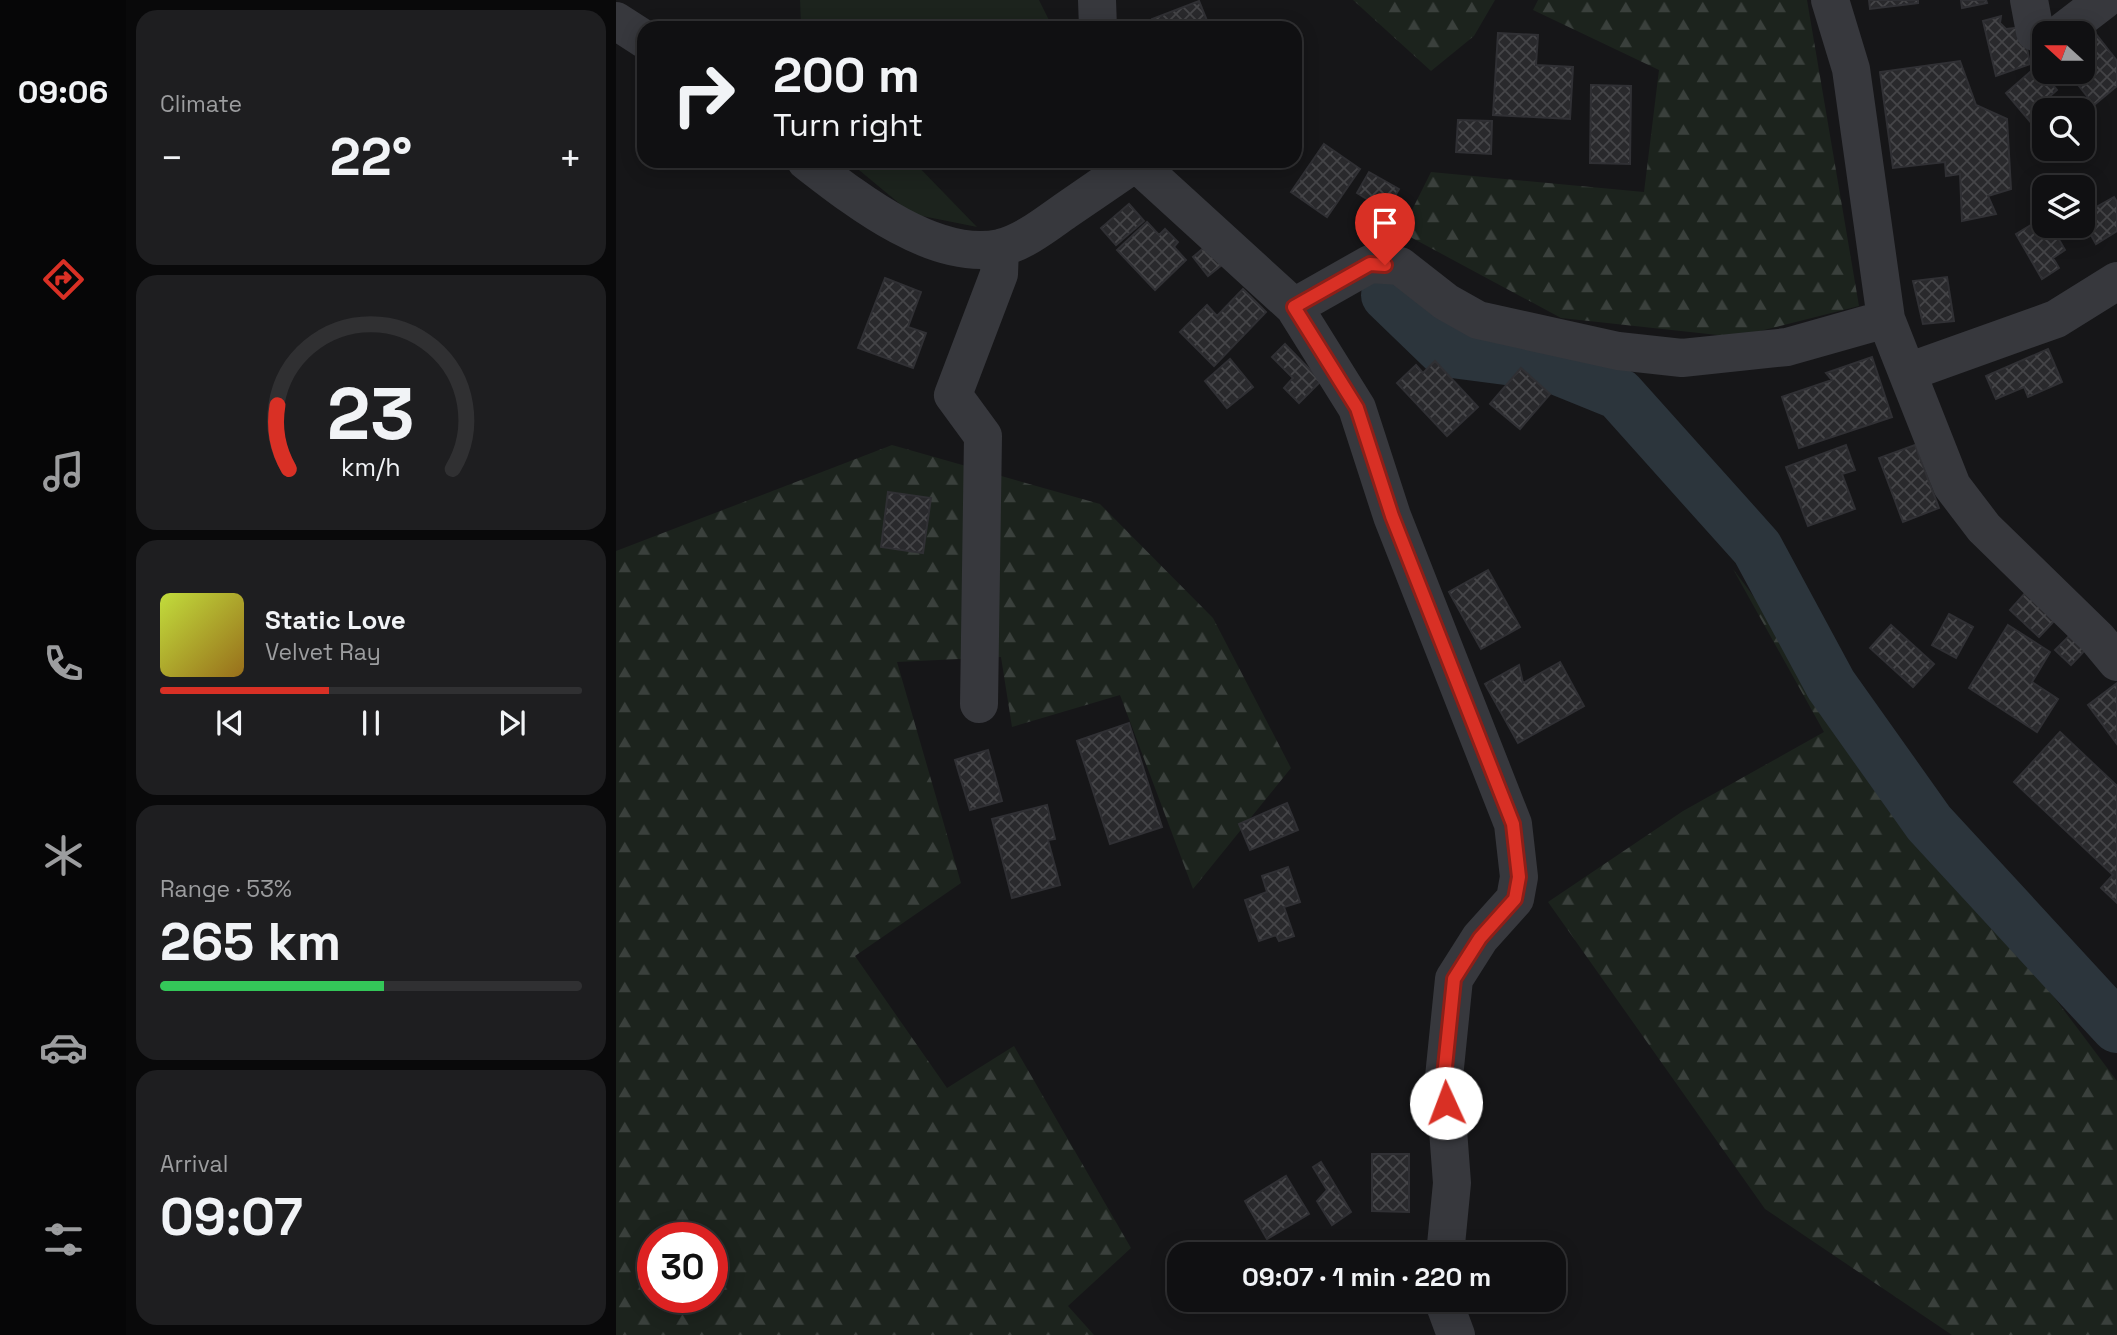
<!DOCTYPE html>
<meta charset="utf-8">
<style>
body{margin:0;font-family:"Space Grotesk",sans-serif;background:#1e1e20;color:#f1f3f6;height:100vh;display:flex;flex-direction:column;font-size:26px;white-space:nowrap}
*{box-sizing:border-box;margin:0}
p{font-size:23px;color:#9c9d9f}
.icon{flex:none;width:38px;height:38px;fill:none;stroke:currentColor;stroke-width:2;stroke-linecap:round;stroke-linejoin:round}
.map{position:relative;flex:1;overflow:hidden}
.sheet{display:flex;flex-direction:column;gap:10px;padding:10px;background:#09090a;width:490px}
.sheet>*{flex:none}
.top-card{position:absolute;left:21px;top:21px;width:665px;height:147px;border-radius:21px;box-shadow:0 4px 18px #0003,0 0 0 2px #303032;background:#101012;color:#f1f3f6;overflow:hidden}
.needle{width:46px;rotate:291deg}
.buttons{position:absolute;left:1416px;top:21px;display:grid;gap:14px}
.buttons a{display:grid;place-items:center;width:63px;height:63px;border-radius:14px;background:#101012;box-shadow:0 4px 18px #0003,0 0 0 2px #303032;font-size:35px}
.speed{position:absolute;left:21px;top:1222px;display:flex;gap:14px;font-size:35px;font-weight:700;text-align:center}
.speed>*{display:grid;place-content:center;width:91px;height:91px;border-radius:50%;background:#101012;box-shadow:0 4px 18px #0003,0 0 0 2px #303032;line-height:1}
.speed .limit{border:10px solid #d22;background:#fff;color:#111}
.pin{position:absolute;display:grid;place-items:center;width:60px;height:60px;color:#fff;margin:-72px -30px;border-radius:50% 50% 50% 0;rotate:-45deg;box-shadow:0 0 7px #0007}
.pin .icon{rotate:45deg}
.me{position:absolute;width:77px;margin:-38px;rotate:358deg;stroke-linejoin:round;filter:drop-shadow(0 0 5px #0008)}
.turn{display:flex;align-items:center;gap:24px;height:147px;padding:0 21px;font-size:32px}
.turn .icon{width:91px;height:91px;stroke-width:2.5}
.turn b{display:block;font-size:49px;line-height:60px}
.big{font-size:52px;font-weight:800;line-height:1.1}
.sheet .widget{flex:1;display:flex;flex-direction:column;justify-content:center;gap:10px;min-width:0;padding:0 24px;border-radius:21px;background:#1e1e20}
.sheet .dial{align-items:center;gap:0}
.dial svg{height:182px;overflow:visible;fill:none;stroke:#303032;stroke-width:7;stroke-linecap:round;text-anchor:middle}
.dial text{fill:#f1f3f6;stroke:none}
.song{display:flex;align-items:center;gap:21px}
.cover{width:84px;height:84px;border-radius:10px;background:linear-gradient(135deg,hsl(70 70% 55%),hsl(40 70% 35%))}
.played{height:7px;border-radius:4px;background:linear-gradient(90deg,#d93025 40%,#303032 40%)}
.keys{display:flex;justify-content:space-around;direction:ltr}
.heat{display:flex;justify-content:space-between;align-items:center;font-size:38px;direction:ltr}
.charge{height:10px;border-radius:5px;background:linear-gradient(90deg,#34c759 53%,#303032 0)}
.trip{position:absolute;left:551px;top:1242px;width:399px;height:70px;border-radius:21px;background:#101012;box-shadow:0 4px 18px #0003,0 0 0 2px #303032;font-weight:800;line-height:70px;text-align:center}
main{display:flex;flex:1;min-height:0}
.tab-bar{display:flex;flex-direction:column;width:126px;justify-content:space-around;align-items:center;background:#060607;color:#9c9d9f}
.tab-bar .icon{width:49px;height:49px}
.tab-bar .on{color:#d93025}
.tab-bar b{font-size:32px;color:#f1f3f6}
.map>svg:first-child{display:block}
.grass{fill:#1c231d}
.forest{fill:url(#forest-firs);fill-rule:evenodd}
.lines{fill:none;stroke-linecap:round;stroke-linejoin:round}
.river{stroke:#2c353c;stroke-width:52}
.building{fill:url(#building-cross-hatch);stroke:#303034;stroke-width:2}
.minor{stroke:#37383d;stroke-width:38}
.route-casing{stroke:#8d1f18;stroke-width:18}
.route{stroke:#d93025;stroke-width:12}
</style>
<main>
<nav class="tab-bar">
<b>09:06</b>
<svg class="icon on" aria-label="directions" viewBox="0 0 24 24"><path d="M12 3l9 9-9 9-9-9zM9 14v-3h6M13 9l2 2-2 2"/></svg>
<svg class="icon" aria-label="music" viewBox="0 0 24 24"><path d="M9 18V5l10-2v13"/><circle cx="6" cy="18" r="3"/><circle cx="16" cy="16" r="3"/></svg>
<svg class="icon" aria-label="phone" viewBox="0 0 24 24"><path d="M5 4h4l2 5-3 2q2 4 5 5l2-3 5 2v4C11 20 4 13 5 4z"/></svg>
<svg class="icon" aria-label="climate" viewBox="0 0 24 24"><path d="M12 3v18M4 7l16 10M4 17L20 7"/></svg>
<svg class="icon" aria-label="car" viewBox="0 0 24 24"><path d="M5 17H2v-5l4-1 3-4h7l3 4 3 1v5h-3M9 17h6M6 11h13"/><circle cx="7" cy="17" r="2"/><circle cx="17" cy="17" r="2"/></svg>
<svg class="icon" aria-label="filters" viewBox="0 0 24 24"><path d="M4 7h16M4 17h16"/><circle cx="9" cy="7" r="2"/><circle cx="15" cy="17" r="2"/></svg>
</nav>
<section class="sheet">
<div class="widget"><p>Climate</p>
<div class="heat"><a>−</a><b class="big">22°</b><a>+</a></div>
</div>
<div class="widget dial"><svg viewBox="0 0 100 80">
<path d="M14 69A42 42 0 1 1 86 69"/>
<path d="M14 69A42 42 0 0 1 9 41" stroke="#d93025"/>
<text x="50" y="56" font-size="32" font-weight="700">23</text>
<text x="50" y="72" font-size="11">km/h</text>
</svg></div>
<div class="widget">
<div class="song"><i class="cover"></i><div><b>Static Love</b><p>Velvet Ray</p></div></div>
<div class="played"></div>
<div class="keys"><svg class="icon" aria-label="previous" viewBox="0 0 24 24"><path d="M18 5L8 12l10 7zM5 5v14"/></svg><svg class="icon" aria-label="pause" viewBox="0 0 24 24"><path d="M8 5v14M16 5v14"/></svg><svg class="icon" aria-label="next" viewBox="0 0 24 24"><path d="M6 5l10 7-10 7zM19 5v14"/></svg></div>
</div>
<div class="widget"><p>Range · 53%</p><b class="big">265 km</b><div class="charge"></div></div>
<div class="widget"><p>Arrival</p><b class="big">09:07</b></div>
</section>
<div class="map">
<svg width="1501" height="1335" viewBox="0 0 1501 1335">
<defs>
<pattern id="forest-firs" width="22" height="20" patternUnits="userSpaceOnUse" patternTransform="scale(1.75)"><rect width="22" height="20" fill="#1c231d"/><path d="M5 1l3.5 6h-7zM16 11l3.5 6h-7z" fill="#3a403c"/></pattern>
<pattern id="building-cross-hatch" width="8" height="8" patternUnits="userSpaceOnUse" patternTransform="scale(1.75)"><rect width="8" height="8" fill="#29292c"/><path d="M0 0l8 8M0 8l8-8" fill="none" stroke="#454548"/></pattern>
</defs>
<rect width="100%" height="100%" fill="#161618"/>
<path class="grass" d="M184,0H423L437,28H185Z
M232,161H297L361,227L296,214Z"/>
<path class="forest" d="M737,0H879L858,36L815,71Z
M922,0H1191L1243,306L1120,337L945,318L785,232L815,172L1028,192L1043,70L917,10Z
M276,445L484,504L597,618L675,768L577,889L504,695L396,727L385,657L281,662L345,883L239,956L331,1088L398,1046L515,1248L452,1306L478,1335H0V551ZM37,1237H96V1297H37Z
M1117,569L1501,1081V1335H1336L1149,1209L932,902L1067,811L1208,732Z"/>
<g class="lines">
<path class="river" d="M771,295L829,351L929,364L1003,394L1141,548L1215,685L1313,823L1501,1027"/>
</g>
<path class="building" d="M1253,0H1302V3L1254,9Z
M1345,0H1370L1371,3L1346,8Z
M583,1L594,28H539L536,19Z
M1385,16L1384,23L1390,29L1407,27L1414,64L1380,76L1367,21Z
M882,33L922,35L920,65L957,67L954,119L877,115Z
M1480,34L1501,61V86L1478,105L1452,72H1466V45Z
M1344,61L1360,105L1391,119L1395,189L1372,196L1380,214L1346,221L1344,174L1330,176L1329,162L1277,168L1264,72Z
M1421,66L1441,90L1432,98L1442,110H1428V138L1390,93Z
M975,85L1015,86L1014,164L974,163Z
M842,120L876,121L875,154L840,152Z
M708,144L744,169L711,217L675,192Z
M753,172L783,189L770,211L741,193Z
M1498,197L1501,202V231L1480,244L1466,219V215Z
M513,204L528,221L500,245L485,228Z
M1428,217V226H1435L1449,250L1437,258L1443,268L1426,279L1400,234Z
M531,222L543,235L549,229L562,242L558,247L570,260L539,290L501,250Z
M591,245L607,264L592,276L577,257Z
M1331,277L1338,321L1307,324L1297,281Z
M269,278L305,292L292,327L310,333L297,368L242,348Z
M627,289L650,312L598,366L564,332L591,305L601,316Z
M669,344L705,381L683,403L668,388L677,378L656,357Z
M1432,349L1446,382L1412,397L1408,387L1380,399L1370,376Z
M1256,357L1276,417L1183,448L1166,397L1216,380L1210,373Z
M614,359L637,387L611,408L589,381Z
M819,361L862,407L831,436L781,383L800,365L807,373Z
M905,368L934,394L904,429L874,404Z
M1230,445L1239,470L1226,474L1239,509L1192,526L1170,467Z
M1299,445L1323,508L1287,522L1263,458Z
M272,492L315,498L307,553L265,547Z
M872,570L904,627L865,649L833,592Z
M1411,591L1440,619L1423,637L1394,610Z
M1333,614L1357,627L1340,658L1316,645Z
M1275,625L1318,664L1297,687L1254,648Z
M1392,625L1434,652L1416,682L1442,699L1421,732L1353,688Z
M1455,634L1471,648L1455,665L1439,650Z
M944,662L968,706L902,743L869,684L903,665L907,683Z
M1501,683V744L1472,705Z
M513,723L546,827L494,844L461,741Z
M1444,732L1501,786V903L1485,888L1497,875L1398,782Z
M372,750L386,801L354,810L339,760Z
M671,803L682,830L634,850L623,824Z
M431,805L439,839L432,840L444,885L396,898L376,819Z
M672,867L684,902L668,907L678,936L663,941L660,935L643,941L629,900L651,892L646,876Z
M756,1154H793V1212L756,1211Z
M705,1162L735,1212L716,1225L701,1201L711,1190L697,1167Z
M670,1176L693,1214L651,1239L629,1201Z"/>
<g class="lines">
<path class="minor" d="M481,0L482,28
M1214,0L1235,69L1270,319L1336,486L1368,528L1481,638L1501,662
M1413,0L1419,32L1428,35
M0,21L28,39
M1445,33L1488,0
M190,161C239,199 318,262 384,248C408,242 429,225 449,211C472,195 496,179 519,163
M518,161L678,307L741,408L776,516L897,824L903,877L899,899L864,938L838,979L828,1077L836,1183L829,1255
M678,307L754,264L784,266L830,302L862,320L1002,351L1066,358L1171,347L1270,319
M1292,372L1440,319L1501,281
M363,704L367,436L337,395L383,274L384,248
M827,1300L840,1335"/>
</g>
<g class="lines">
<g class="route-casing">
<path id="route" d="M769,265L754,264L678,307L741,408L776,516L897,824L903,877L899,899L864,938L838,979L828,1077L830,1103"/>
</g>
<use href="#route" class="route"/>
</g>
</svg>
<div class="buttons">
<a><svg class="needle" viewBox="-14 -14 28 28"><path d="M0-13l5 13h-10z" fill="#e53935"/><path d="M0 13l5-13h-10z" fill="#9c9d9f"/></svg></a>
<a><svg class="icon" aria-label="search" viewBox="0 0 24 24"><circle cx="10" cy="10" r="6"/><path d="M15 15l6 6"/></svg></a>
<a><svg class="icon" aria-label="layers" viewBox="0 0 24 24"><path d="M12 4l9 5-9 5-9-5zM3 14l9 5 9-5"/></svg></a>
</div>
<div class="speed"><div class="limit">30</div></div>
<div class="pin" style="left:769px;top:265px;background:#d93025"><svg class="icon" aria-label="arrive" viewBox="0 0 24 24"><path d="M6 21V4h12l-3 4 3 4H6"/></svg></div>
<svg class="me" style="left:830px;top:1103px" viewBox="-20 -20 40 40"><circle r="19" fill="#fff"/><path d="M0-13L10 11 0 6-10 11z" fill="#d93025"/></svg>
<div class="trip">09:07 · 1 min · 220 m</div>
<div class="top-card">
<div class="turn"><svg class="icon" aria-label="right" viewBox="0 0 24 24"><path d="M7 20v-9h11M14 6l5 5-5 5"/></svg><div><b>200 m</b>Turn right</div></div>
</div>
</div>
</main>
